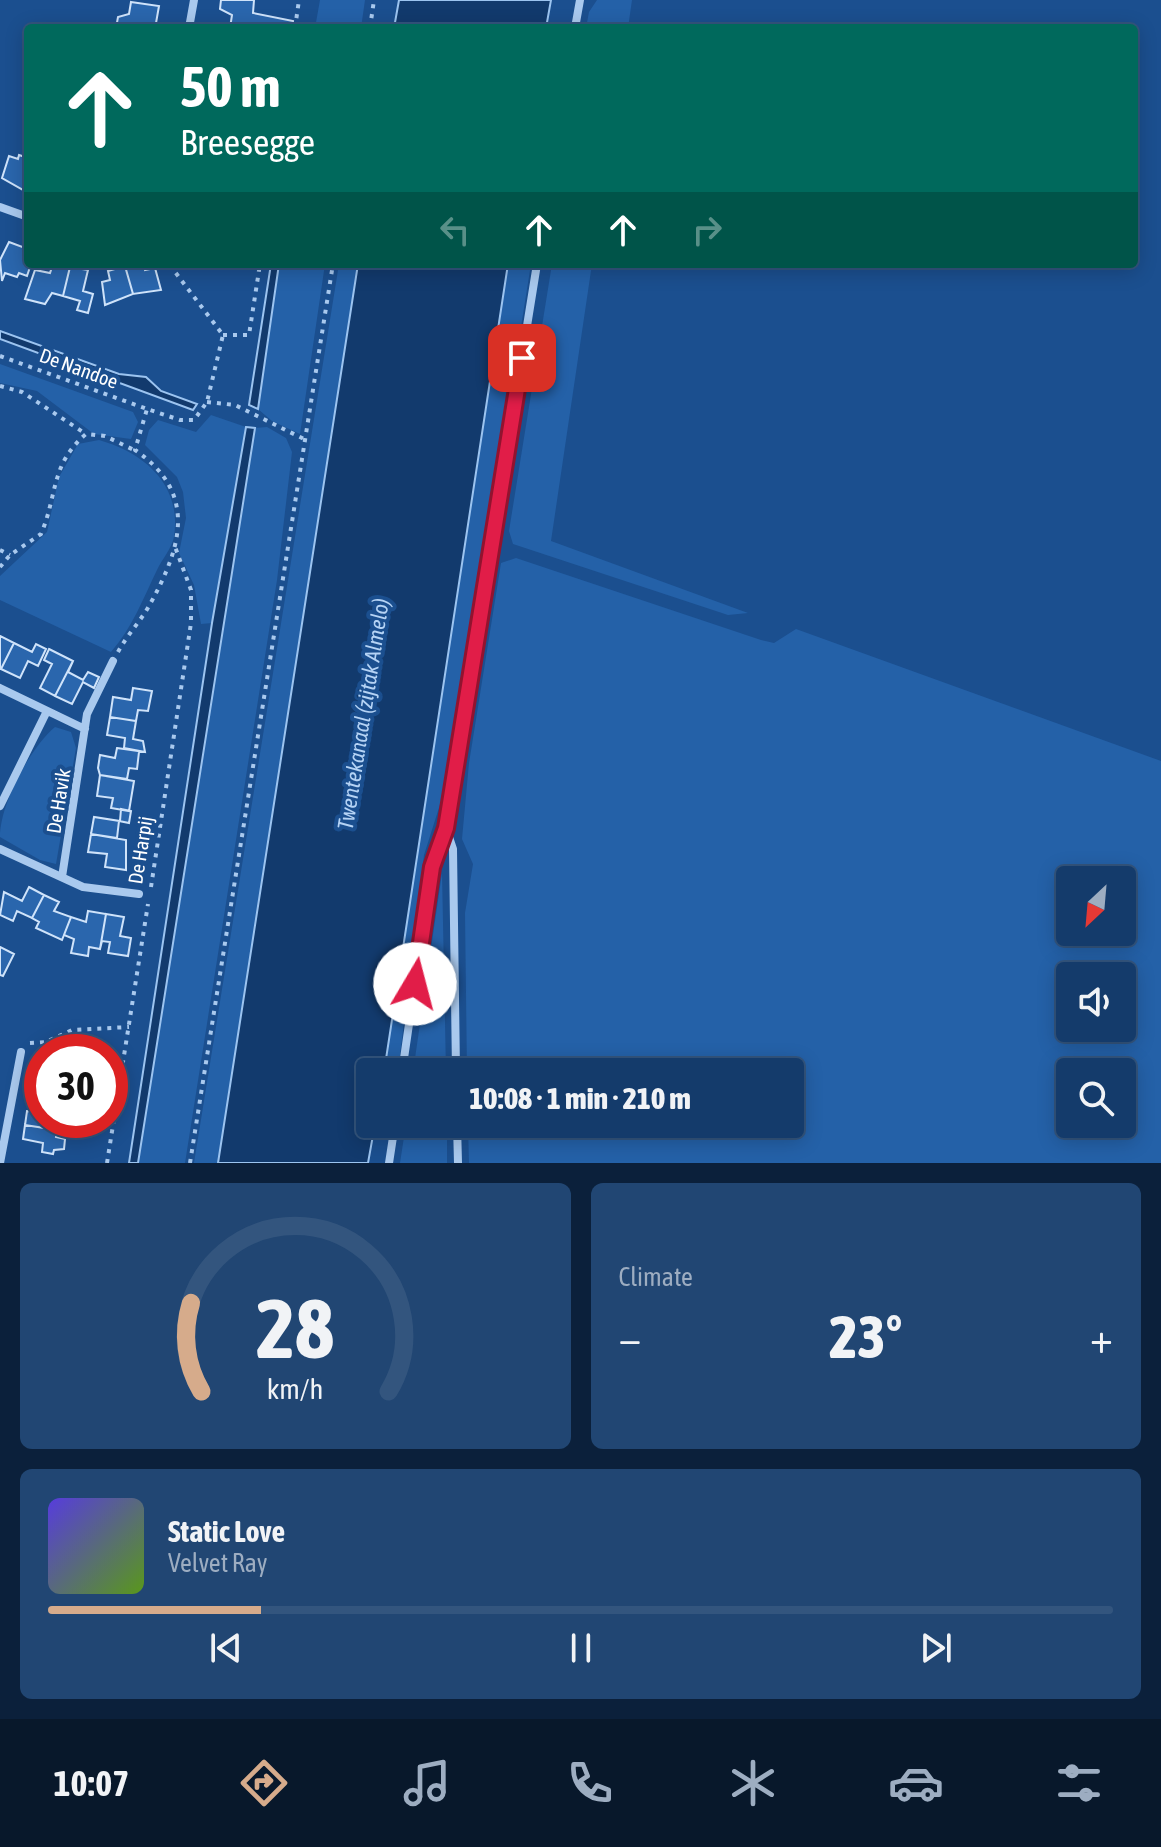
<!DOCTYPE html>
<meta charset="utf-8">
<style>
body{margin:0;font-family:"Asap Condensed",sans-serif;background:#214673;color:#f1f3f6;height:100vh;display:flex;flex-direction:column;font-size:30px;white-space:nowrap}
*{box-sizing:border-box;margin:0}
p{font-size:26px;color:#9dadc1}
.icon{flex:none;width:44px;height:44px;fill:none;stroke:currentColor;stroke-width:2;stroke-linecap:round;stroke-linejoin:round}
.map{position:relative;height:1163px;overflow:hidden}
.drawer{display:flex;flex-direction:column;gap:20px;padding:20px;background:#0b203b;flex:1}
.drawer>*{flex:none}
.top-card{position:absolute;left:24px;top:24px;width:1114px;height:244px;border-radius:8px;box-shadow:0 4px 20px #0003,0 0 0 2px #33557e;background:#00695c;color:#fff;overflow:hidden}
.needle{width:52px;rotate:206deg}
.fabs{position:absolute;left:1056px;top:866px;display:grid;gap:16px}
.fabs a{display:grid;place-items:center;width:80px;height:80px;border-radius:8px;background:#143b6b;box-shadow:0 4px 20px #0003,0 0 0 2px #33557e;font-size:40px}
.speed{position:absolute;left:24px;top:1034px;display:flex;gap:16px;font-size:40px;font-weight:700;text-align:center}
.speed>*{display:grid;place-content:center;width:104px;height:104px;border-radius:50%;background:#143b6b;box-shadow:0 4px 20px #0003,0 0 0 2px #33557e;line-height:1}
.speed .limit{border:12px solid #d22;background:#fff;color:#111}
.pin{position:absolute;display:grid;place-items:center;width:68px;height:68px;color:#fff;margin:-34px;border-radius:16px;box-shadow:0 4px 12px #0006}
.me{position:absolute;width:88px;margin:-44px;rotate:8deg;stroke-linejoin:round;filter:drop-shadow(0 0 6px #0008)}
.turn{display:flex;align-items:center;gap:28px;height:168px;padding:0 24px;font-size:36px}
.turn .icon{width:104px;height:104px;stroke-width:2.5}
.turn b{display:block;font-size:56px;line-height:68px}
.lanes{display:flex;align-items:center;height:76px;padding:0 24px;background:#0003;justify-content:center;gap:40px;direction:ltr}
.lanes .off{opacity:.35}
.big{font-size:60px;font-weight:800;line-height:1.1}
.drawer .card{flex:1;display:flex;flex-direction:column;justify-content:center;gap:12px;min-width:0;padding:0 28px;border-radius:12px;background:#214673}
.drawer .dial{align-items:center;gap:0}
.dial svg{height:208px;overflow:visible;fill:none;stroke:#33557e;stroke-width:7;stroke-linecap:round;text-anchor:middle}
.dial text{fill:#f1f3f6;stroke:none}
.song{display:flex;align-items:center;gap:24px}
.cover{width:96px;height:96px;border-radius:12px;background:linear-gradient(135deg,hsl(250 70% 55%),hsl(90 70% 35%))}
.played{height:8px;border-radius:4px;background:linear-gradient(90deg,#d6ab8b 20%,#33557e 20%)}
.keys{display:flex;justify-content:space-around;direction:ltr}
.heat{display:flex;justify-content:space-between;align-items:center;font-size:44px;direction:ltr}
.drawer .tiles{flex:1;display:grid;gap:20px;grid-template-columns:1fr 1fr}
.card:last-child{grid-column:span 2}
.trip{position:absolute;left:356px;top:1058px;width:448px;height:80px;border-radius:8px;background:#143b6b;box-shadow:0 4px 20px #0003,0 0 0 2px #33557e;font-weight:800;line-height:80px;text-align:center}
.tab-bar{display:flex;height:128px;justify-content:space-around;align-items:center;background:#08182b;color:#9dadc1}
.tab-bar .icon{width:56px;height:56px}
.tab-bar .active{color:#d6ab8b}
.tab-bar b{font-size:36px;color:#f1f3f6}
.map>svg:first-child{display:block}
.green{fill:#2461a8;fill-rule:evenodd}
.water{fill:#123a6d;stroke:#9cc4f0;stroke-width:2}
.building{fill:#2a66ad;stroke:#cfe3fa;stroke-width:2}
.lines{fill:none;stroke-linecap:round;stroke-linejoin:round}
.path{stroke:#a9c9ee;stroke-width:4;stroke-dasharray:4 6;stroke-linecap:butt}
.street{stroke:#a9c9ee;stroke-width:8}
.route-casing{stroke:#92132f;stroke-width:20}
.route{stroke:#e11d48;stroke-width:14}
.labels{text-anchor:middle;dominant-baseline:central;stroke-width:8;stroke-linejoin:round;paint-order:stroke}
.street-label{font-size:20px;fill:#fff;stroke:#1b4f8f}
.water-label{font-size:22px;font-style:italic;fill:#b5d3f5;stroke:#1b4f8f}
</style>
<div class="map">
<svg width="1161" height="1163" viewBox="0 0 1161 1163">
<rect width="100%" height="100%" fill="#1b4f8f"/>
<path class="green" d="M320,0H365L361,28H315Z
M597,0H632L628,28H586L589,12Z
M279,264H325L300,434L272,421L258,409Z
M339,264H358L218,1163H194Z
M508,264H531L450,773L424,855L398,1072H384Z
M552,264H592L551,541L748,613L728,615L513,544L509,531Z
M0,364L133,412L138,422L131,439L94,434L37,391L0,383Z
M211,415L246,427L212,623L201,624L194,585L179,553L186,518L183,492L177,477L145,445L149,430L158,420L196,432Z
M267,427L286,438L292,452L277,580L185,1163H138L255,428Z
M99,440C145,453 182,485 174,537C171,550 162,559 157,570C143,599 132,628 111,652L0,600V576L47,532L59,477L78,444Z
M516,558L761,640L774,643L796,629L1161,761V1163H469L468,1124H790V1072H467L465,913L473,864L462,839L469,763L501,563ZM1070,880H1122V932H1070ZM1070,976H1122V1028H1070ZM1070,1072H1122V1124H1070Z
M55,727L71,732L76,748L56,864L40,860L0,837C0,804 30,748 55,727Z
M442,873L446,1072H413Z
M406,1124H447V1163H400Z"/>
<path class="water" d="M399,0H551L546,28H394Z
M271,264H279L258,409L249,405Z
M358,264H508L384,1072H370V1124H375L368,1163H218Z
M0,331L119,374L146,377L161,391L197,404L193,410L0,339Z
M246,427L255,428L138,1163H129L212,623Z"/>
<path class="building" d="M221,0H254L253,13L293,21L292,28H230L232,15L220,9Z
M131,2L159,6L156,23L160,24V28H116L118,17L129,14Z
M19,155L28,158L25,191L2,178L9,156L18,159Z
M9,242L28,249L25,257L31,264L27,276L19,273L17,277L5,273L2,281L0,260Z
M53,264L70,267L63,296L52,293L45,304L25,299L35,270L50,273Z
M143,264L145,270L155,268L161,290L133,294L125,266Z
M125,266L133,294L105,305L102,282L110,280L108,271Z
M70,267L88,270L83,291L93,294L88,313L77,310L80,301L63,296Z
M0,636L14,643L1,669H0Z
M14,643L32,652L36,644L46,649L38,666L28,661L20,678L1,669Z
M49,649L73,661L55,696L40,688L52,664L44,660Z
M73,661L68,672L83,680L88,672L99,677L94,688L83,682L72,704L55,696Z
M133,688L152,691L148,711L138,710L136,721L110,717L113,697L131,700Z
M110,717L136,721L133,739L143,741L145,752L124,748L125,738L107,735Z
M117,748L145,752H139L137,769L129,768L127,779L100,775L98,768L100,755L115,758Z
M100,775L134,781L129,811L111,808L113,798L97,796Z
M121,809L131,811L129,823L119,821L117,838L91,834L94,817L120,821Z
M91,834L126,840V870L105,867L107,854L88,852Z
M29,887L44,895L32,918L17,911L13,921L0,915L4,892L22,901Z
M44,895L59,902L54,911L71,917L62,940L36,928L39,922L32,918Z
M88,911L106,914L100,949L89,947L88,956L71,953L74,939L64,935L71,917L86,922Z
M106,914L124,917L120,936L131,938L128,956L108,953L110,942L102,941L100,949Z
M0,947L14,954L3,976L0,975Z
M27,1111L42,1113V1120H59L57,1130L25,1125Z
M25,1125L57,1130L56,1137L65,1139L64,1149L54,1150L53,1154L42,1152L43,1143L23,1139Z"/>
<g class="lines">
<path class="path" d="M295,28L299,0
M370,28L374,0
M223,335H249L260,264
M0,356L147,409L180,420H194L207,402L223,335L169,264
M0,386L22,392L86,434
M207,402L235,405L306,440
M0,550L10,555
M0,567L10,555L41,534C58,494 50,465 86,434L105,436L134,450
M118,652C127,635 140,622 149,606C182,547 198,493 135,450L147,409
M151,887L191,623V590L174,544
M30,1043L46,1042L72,1030L129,1027
M107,1163L148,904
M190,1163L333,264"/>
<path class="street" d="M189,28L194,0
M575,28L580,0
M0,207L28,217
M0,688L85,729
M0,806L47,711
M0,849L83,887L139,894
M62,877L87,714L113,661
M402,1072L432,867L446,828
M456,1072L453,849L446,828L537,264
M457,1124L458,1163
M0,1163L21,1052
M389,1163L395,1124"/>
</g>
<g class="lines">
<g class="route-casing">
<path id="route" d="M415,984L432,867L446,828L522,358"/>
</g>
<use href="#route" class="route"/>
</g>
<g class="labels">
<g class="street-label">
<text transform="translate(79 368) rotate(20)">De Nandoe</text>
<text transform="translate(58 801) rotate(-81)">De Havik</text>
<text transform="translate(140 850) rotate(-81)">De Harpij</text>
</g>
<g class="water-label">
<text transform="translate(363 714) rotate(-81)">Twentekanaal (zijtak Almelo)</text>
</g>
</g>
</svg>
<div class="fabs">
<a><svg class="needle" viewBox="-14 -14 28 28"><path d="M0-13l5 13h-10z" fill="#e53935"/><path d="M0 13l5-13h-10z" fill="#9dadc1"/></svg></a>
<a><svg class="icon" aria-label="sound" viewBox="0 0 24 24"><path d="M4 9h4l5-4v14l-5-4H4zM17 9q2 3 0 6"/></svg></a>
<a><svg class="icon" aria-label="search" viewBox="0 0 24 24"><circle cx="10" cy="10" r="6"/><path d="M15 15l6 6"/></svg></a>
</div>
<div class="speed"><div class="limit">30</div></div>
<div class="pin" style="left:522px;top:358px;background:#d93025"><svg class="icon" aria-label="arrive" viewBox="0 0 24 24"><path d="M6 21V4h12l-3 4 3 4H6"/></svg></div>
<svg class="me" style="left:415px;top:984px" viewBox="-20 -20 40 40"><circle r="19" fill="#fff"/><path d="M0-13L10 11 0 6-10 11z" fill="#e11d48"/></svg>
<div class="trip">10:08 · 1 min · 210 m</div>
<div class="top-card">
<div class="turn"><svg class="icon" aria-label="ahead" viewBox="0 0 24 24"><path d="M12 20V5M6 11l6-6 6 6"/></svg><div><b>50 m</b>Breesegge</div></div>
<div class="lanes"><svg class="icon off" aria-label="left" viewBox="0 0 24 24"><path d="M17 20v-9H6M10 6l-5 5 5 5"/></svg><svg class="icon" aria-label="ahead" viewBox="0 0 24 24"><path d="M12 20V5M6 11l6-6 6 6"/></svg><svg class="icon" aria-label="ahead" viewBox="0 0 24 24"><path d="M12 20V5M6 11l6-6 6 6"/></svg><svg class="icon off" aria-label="right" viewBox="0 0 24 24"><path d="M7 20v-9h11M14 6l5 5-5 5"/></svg></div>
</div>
</div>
<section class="drawer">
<div class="tiles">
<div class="card dial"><svg viewBox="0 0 100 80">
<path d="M14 69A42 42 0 1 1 86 69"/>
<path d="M14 69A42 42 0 0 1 10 35" stroke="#d6ab8b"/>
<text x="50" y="56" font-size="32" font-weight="700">28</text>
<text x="50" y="72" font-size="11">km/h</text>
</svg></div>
<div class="card"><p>Climate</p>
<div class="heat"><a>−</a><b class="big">23°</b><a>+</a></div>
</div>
<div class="card">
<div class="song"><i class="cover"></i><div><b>Static Love</b><p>Velvet Ray</p></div></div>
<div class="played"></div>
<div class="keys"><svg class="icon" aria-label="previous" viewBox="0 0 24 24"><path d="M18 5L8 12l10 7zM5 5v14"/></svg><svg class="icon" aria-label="pause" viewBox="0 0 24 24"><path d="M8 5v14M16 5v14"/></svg><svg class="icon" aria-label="next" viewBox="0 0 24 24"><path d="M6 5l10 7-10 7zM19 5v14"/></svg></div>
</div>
</div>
</section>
<nav class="tab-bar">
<b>10:07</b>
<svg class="icon active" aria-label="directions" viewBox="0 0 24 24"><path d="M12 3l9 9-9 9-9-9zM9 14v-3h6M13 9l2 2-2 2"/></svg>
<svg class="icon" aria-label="music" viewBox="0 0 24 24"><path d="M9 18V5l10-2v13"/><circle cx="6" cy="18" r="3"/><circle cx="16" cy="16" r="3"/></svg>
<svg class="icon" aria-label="phone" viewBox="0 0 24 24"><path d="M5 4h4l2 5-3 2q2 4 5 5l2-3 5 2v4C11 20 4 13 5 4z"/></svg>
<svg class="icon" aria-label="climate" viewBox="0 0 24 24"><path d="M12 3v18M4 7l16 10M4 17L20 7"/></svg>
<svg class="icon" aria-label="car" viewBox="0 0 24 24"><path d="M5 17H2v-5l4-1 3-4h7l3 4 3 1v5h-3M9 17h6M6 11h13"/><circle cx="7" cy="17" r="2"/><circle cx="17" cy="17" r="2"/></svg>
<svg class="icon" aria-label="filters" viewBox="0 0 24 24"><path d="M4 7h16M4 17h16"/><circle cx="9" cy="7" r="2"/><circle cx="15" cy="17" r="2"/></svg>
</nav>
